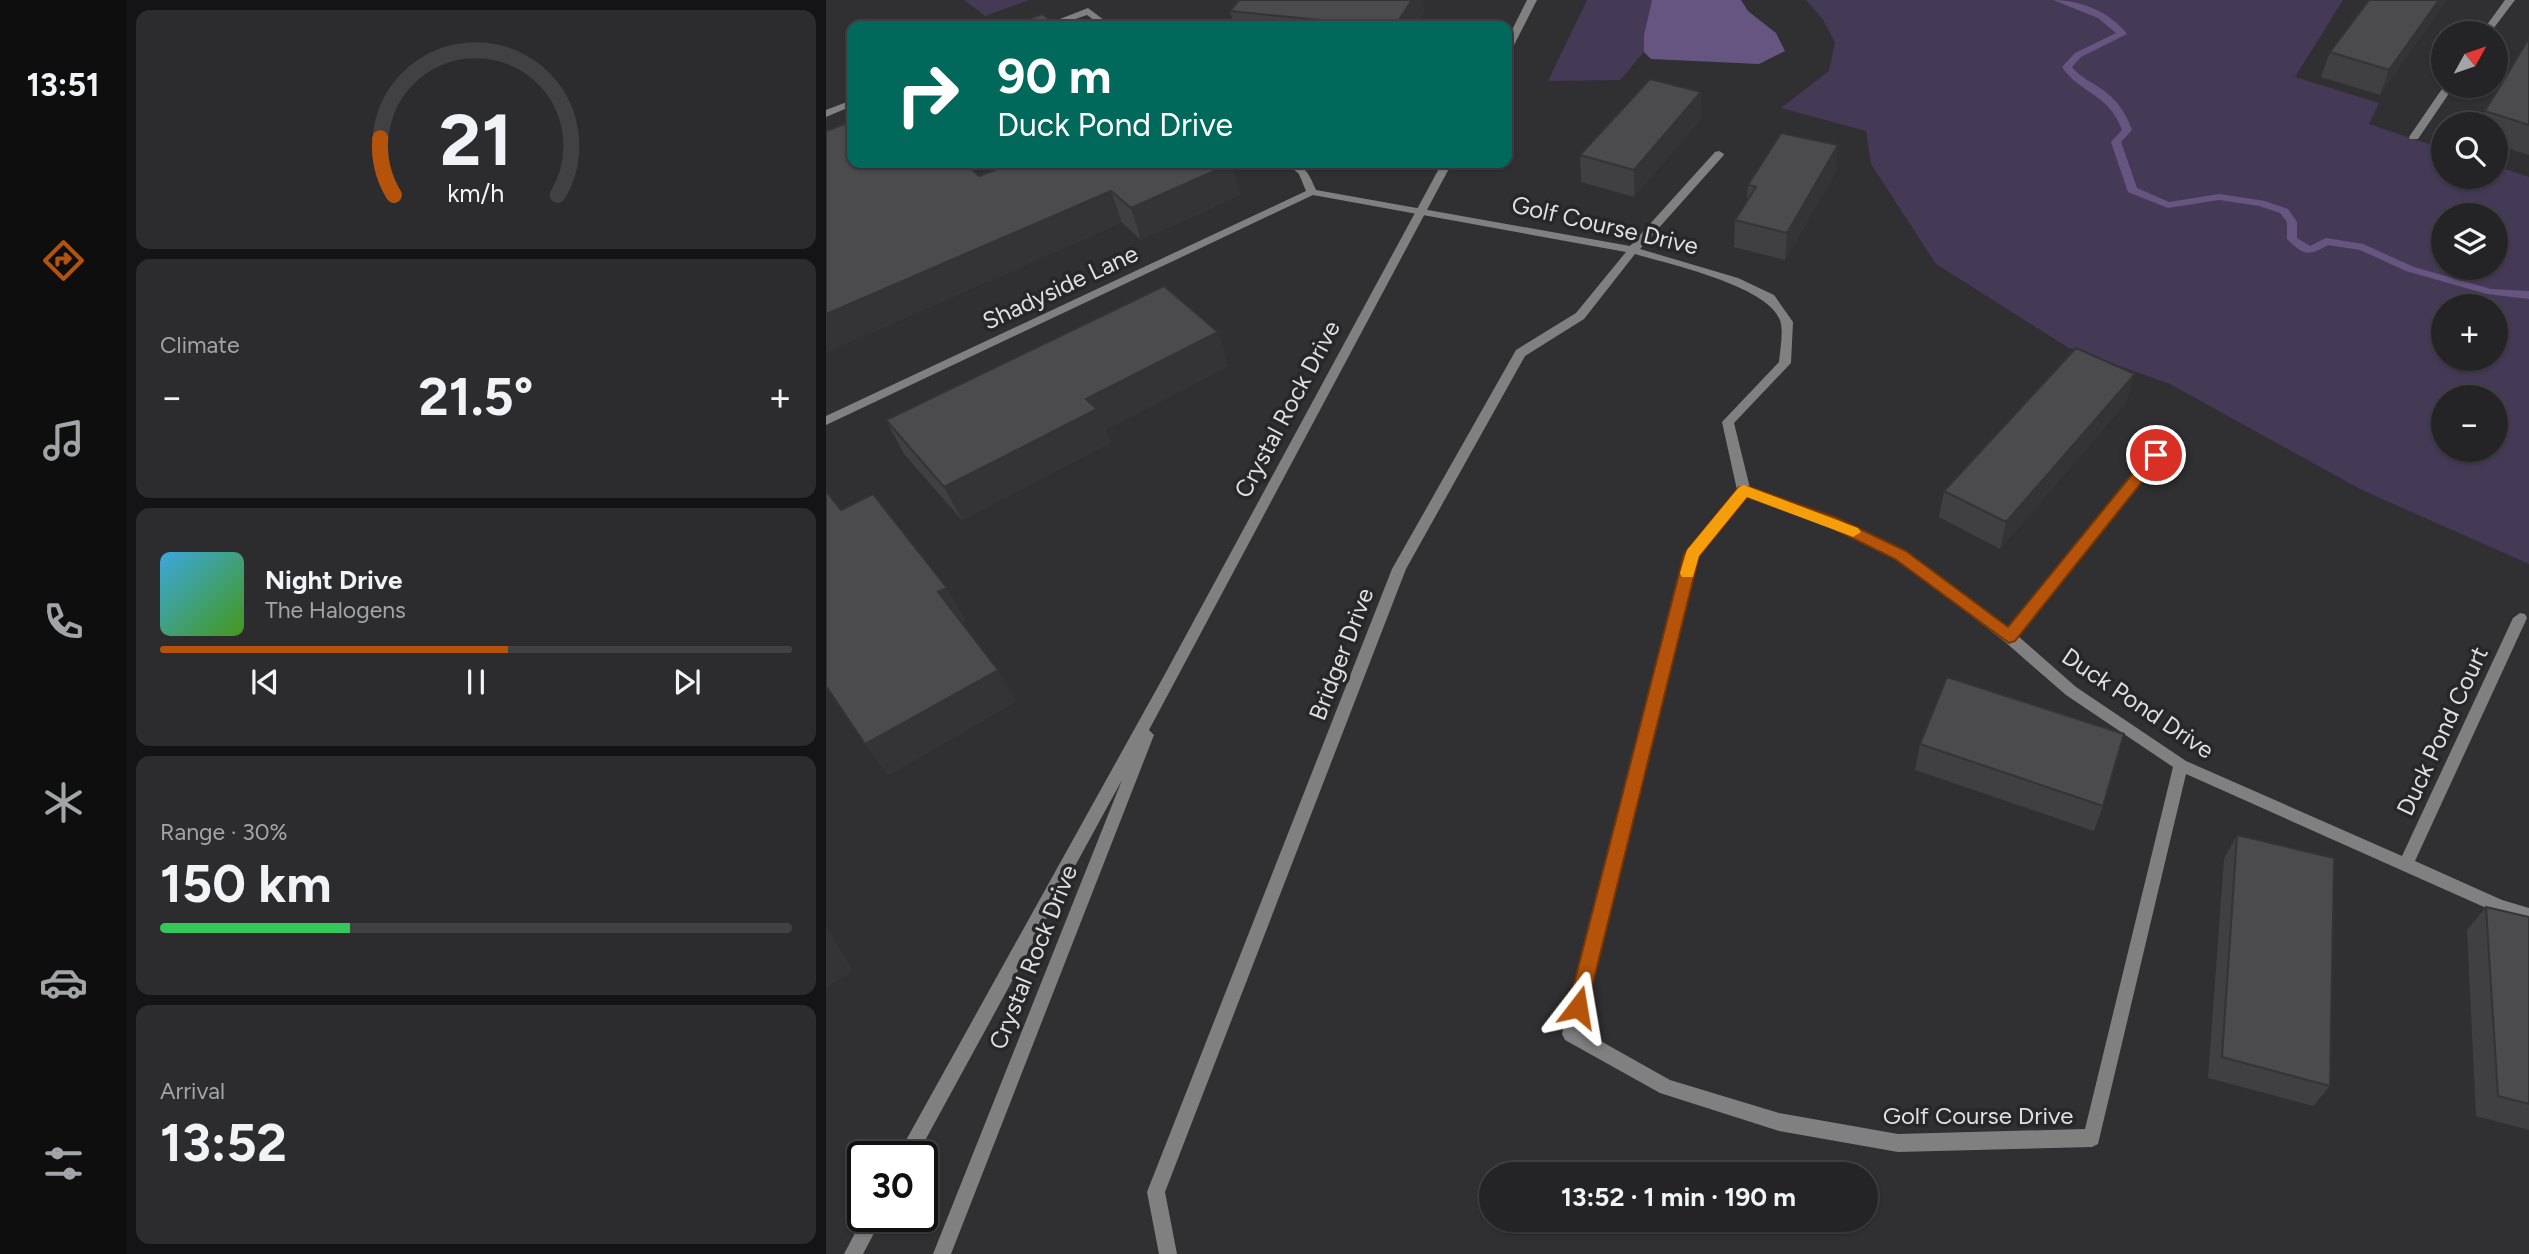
<!DOCTYPE html>
<meta charset="utf-8">
<style>
body{margin:0;font-family:Figtree,sans-serif;background:#2c2b2e;color:#f1f3f6;height:100vh;display:flex;flex-direction:column;font-size:26px;white-space:nowrap}
*{box-sizing:border-box;margin:0}
p{font-size:23px;color:#a3a4a7}
.icon{flex:none;width:38px;height:38px;fill:none;stroke:currentColor;stroke-width:2;stroke-linecap:round;stroke-linejoin:round}
.map{position:relative;flex:1;overflow:hidden}
.drawer{display:flex;flex-direction:column;gap:10px;padding:10px;background:#141315;width:700px}
.drawer>*{flex:none}
.top-card{position:absolute;left:21px;top:21px;width:665px;height:147px;border-radius:14px;box-shadow:0 2px 5px #0004,0 0 0 2px #414043;background:#00695c;color:#fff;overflow:hidden}
.needle{width:46px;rotate:50deg}
.fabs{position:absolute;left:1605px;top:21px;display:grid;gap:14px}
.fabs a{display:grid;place-items:center;width:77px;height:77px;border-radius:50%;background:#242326;box-shadow:0 2px 5px #0004,0 0 0 2px #414043;font-size:35px}
.speed{position:absolute;left:21px;top:1141px;display:flex;gap:14px;font-size:35px;font-weight:700;text-align:center}
.speed>*{display:grid;place-content:center;width:91px;height:91px;border-radius:50%;background:#242326;box-shadow:0 2px 5px #0004,0 0 0 2px #414043;line-height:1}
.speed .limit{border:4px solid #111;border-radius:10px;background:#fff;color:#111}
.pin{position:absolute;display:grid;place-items:center;width:60px;height:60px;color:#fff;margin:-30px;border:4px solid #fff;border-radius:50%;box-shadow:0 2px 7px #0007}
.me{position:absolute;width:77px;margin:-38px;rotate:14deg;stroke-linejoin:round;filter:drop-shadow(0 0 5px #0008)}
.turn{display:flex;align-items:center;gap:24px;height:147px;padding:0 35px;font-size:32px}
.turn .icon{width:91px;height:91px;stroke-width:2.5}
.turn b{display:block;font-size:49px;line-height:60px}
.big{font-size:52px;font-weight:700;line-height:1.1}
.drawer .tile{flex:1;display:flex;flex-direction:column;justify-content:center;gap:10px;min-width:0;padding:0 24px;border-radius:14px;background:#2c2b2e}
.drawer .dial{align-items:center;gap:0}
.dial svg{height:182px;overflow:visible;fill:none;stroke:#414043;stroke-width:7;stroke-linecap:round;text-anchor:middle}
.dial text{fill:#f1f3f6;stroke:none}
.song{display:flex;align-items:center;gap:21px}
.cover{width:84px;height:84px;border-radius:10px;background:linear-gradient(135deg,hsl(200 70% 55%),hsl(100 70% 35%))}
.played{height:7px;border-radius:4px;background:linear-gradient(90deg,#b45309 55%,#414043 55%)}
.keys{display:flex;justify-content:space-around;direction:ltr}
.heat{display:flex;justify-content:space-between;align-items:center;font-size:38px;direction:ltr}
.charge{height:10px;border-radius:5px;background:linear-gradient(90deg,#34c759 30%,#414043 0)}
.trip{position:absolute;left:653px;top:1162px;width:399px;height:70px;border-radius:35px;background:#242326;box-shadow:0 2px 5px #0004,0 0 0 2px #414043;font-weight:700;line-height:70px;text-align:center}
main{display:flex;flex:1;min-height:0}
.dock{display:flex;flex-direction:column;width:126px;justify-content:space-around;align-items:center;background:#0e0e0f;color:#a3a4a7}
.dock .icon{width:49px;height:49px}
.dock .selected{color:#b45309}
.dock b{font-size:32px;color:#f1f3f6}
.map>svg:first-child{display:block}
.green{fill:#453a56;fill-rule:evenodd}
.water{fill:#665580}
.lines{fill:none;stroke-linecap:round;stroke-linejoin:round}
.stream{fill:#665580;fill-rule:evenodd}
.minor{fill:#808081;fill-rule:evenodd}
.tertiary{fill:#808081;fill-rule:evenodd}
.wall{fill:#404042}
.shaded-wall{fill:#343436}
.building{fill:#4b4a4d;stroke:#343436;stroke-width:2}
.route{fill:#b45309;stroke:#753606;stroke-width:2}
.slow{fill:#f59e0b}
.labels{text-anchor:middle;dominant-baseline:central;stroke-width:7;stroke-linejoin:round;paint-order:stroke}
.street-label{font-size:24px;fill:#dfdfe1;stroke:#272628}
</style>
<main>
<nav class="dock">
<b>13:51</b>
<svg class="icon selected" aria-label="directions" viewBox="0 0 24 24"><path d="M12 3l9 9-9 9-9-9zM9 14v-3h6M13 9l2 2-2 2"/></svg>
<svg class="icon" aria-label="music" viewBox="0 0 24 24"><path d="M9 18V5l10-2v13"/><circle cx="6" cy="18" r="3"/><circle cx="16" cy="16" r="3"/></svg>
<svg class="icon" aria-label="phone" viewBox="0 0 24 24"><path d="M5 4h4l2 5-3 2q2 4 5 5l2-3 5 2v4C11 20 4 13 5 4z"/></svg>
<svg class="icon" aria-label="climate" viewBox="0 0 24 24"><path d="M12 3v18M4 7l16 10M4 17L20 7"/></svg>
<svg class="icon" aria-label="car" viewBox="0 0 24 24"><path d="M5 17H2v-5l4-1 3-4h7l3 4 3 1v5h-3M9 17h6M6 11h13"/><circle cx="7" cy="17" r="2"/><circle cx="17" cy="17" r="2"/></svg>
<svg class="icon" aria-label="filters" viewBox="0 0 24 24"><path d="M4 7h16M4 17h16"/><circle cx="9" cy="7" r="2"/><circle cx="15" cy="17" r="2"/></svg>
</nav>
<section class="drawer">
<div class="tile dial"><svg viewBox="0 0 100 80">
<path d="M14 69A42 42 0 1 1 86 69"/>
<path d="M14 69A42 42 0 0 1 8 44" stroke="#b45309"/>
<text x="50" y="56" font-size="32" font-weight="700">21</text>
<text x="50" y="72" font-size="11">km/h</text>
</svg></div>
<div class="tile"><p>Climate</p>
<div class="heat"><a>−</a><b class="big">21.5°</b><a>+</a></div>
</div>
<div class="tile">
<div class="song"><i class="cover"></i><div><b>Night Drive</b><p>The Halogens</p></div></div>
<div class="played"></div>
<div class="keys"><svg class="icon" aria-label="previous" viewBox="0 0 24 24"><path d="M18 5L8 12l10 7zM5 5v14"/></svg><svg class="icon" aria-label="pause" viewBox="0 0 24 24"><path d="M8 5v14M16 5v14"/></svg><svg class="icon" aria-label="next" viewBox="0 0 24 24"><path d="M6 5l10 7-10 7zM19 5v14"/></svg></div>
</div>
<div class="tile"><p>Range · 30%</p><b class="big">150 km</b><div class="charge"></div></div>
<div class="tile"><p>Arrival</p><b class="big">13:52</b></div>
</section>
<div class="map">
<svg width="1703" height="1254" viewBox="0 0 1703 1254">
<rect width="100%" height="100%" fill="#302f32"/>
<path class="green" d="M138,0H203L159,16Z
M761,0H826L818,35V52L794,80L722,81Z
M980,0H1517L1469,77L1553,103L1543,124L1617,149V177H1670V166L1703,177V564L1536,490L1344,384L1243,348L1110,264L1045,164L1040,131L955,108L1003,71L1009,42L996,18ZM1617,215H1670V268H1617ZM1617,306H1670V359H1617ZM1617,397H1670V450H1617Z"/>
<path class="water" d="M826,0H915L922,11L950,33L959,51L933,64L825,59L818,52V35Z"/>
<g class="lines">
<path class="stream" d="M1227,0C1255,0 1284,12 1301,34L1255,57L1246,67C1254,77 1264,81 1274,88C1290,98 1300,113 1306,130L1295,142L1311,188L1343,202L1393,194L1439,201L1462,209L1471,222V238L1484,246L1500,238L1537,244L1588,267L1665,289L1703,291V299L1661,294L1580,271L1534,250L1502,245C1482,257 1477,255 1461,239V222L1454,213L1433,206L1393,200L1342,208L1302,192L1285,142L1296,130C1282,92 1255,95 1236,67L1249,53L1290,33L1272,18Z"/>
<path class="minor" d="M1679,0H1689L1664,33H1655Z
M262,8L286,26H276L261,15L229,26H216Z
M1618,86H1628L1592,139H1584L1583,137Z
M26,100V106L0,117V110Z
M893,151L898,154L897,156L814,249L912,278L948,295L967,322L965,363L908,423L924,488L1011,518L1080,552L1182,629L1326,452H1334L1336,455L1334,458L1192,636L1250,687L1360,761L1576,856L1687,618L1694,613L1699,614L1701,618L1589,861L1676,900L1703,908V922L1667,911L1360,774L1272,1144L1266,1147L1072,1152L953,1131L834,1093L739,1040L736,1034L859,554L911,490L896,422L953,362C954,350 957,336 955,324C949,287 842,264 809,254L758,319L699,356L580,569L339,1192L351,1254H333L321,1192L566,569L690,350L750,313L800,252L487,195L0,425V416L480,191L473,174L460,163C479,163 483,174 490,190L804,246L889,152ZM921,497L1001,524L1070,558L1178,641L1240,695L1347,767L1259,1129L1072,1134L953,1113L844,1080L755,1030L872,556Z"/>
<path class="tertiary" d="M701,0H711L686,49L681,52V40Z
M616,163H626L323,730L328,735L125,1254H107L296,780L90,1157H71L74,1151L339,674Z
M38,1216H57L37,1254H18Z"/>
</g>
<path class="wall" d="M1620,0L1554,95L1495,77L1504,52Z
M404,11H598L589,26H408Z
M1703,38V155L1670,145V124H1653L1659,111Z
M875,119L808,197L755,182L754,155Z
M406,163L414,195L315,240L296,223L153,176Z
M1010,172L959,260L908,247L909,220L921,201L922,185Z
M392,332L402,366L279,430L284,443L136,520L78,454L60,420Z
M1301,401L1174,549L1113,517L1118,491Z
M1094,744L1277,806L1268,831L1089,770Z
M1411,835L1504,1086L1487,1106L1382,1078L1398,859Z
M1660,907L1703,917V1130L1650,1116L1641,930Z"/>
<path class="shaded-wall" d="M586,0H597L598,11L589,26H569Z
M1613,0H1620L1554,95L1563,70Z
M875,92V119L808,197V170Z
M1012,145L1010,172L959,260L961,233Z
M406,163L414,195L315,240L305,208Z
M285,191L296,223L0,353V314Z
M392,332L402,366L279,430L284,443L136,520L118,487L260,399Z
M1309,374L1301,401L1174,549L1180,522Z
M121,588L140,621L131,626L112,592Z
M172,670L190,702L62,776L39,744Z
M0,925L27,971L0,988Z"/>
<path class="building" d="M413,0H586L569,26H554L404,11Z
M1543,0H1613L1563,70L1504,52Z
M216,14L232,26H184Z
M1703,38V125L1659,111Z
M824,79L875,92L808,170L754,155Z
M26,121V163H140L153,176L186,163H406L305,208L285,191L0,314V131Z
M955,133L1012,145L961,233L909,220L930,187L922,185Z
M338,286L392,332L260,399L271,409L118,487L60,420Z
M1250,348L1309,374L1180,522L1118,491Z
M0,491L15,510L47,494L121,588L112,592L172,670L39,744L0,686Z
M1121,677L1298,734L1277,806L1094,744Z
M1411,835L1508,858L1504,1086L1396,1057Z
M1660,907L1703,917V1104L1672,1096Z"/>
<path class="route" d="M1330,450L1337,455L1335,458L1189,641L1183,643L1069,559L1000,525L921,497L873,556L761,1007L758,1014L752,1016L745,1014L742,1007L858,554L913,487H924L1011,518L1080,551L1182,627L1325,451Z"/>
<path class="slow" d="M918,485L1032,528L1035,532L1027,537L1022,535L921,497L873,556L867,577H856L854,573L861,550L913,487Z"/>
<g class="labels">
<g class="street-label">
<text transform="translate(779 225) rotate(13)">Golf Course Drive</text>
<text transform="translate(234 287) rotate(-25)">Shadyside Lane</text>
<text transform="translate(461 409) rotate(-62)">Crystal Rock Drive</text>
<text transform="translate(515 654) rotate(-69)">Bridger Drive</text>
<text transform="translate(1312 703) rotate(34)">Duck Pond Drive</text>
<text transform="translate(1616 731) rotate(-65)">Duck Pond Court</text>
<text transform="translate(207 957) rotate(-68)">Crystal Rock Drive</text>
<text x="1152" y="1115">Golf Course Drive</text>
</g>
</g>
</svg>
<div class="fabs">
<a><svg class="needle" viewBox="-14 -14 28 28"><path d="M0-13l5 13h-10z" fill="#e53935"/><path d="M0 13l5-13h-10z" fill="#a3a4a7"/></svg></a>
<a><svg class="icon" aria-label="search" viewBox="0 0 24 24"><circle cx="10" cy="10" r="6"/><path d="M15 15l6 6"/></svg></a>
<a><svg class="icon" aria-label="layers" viewBox="0 0 24 24"><path d="M12 4l9 5-9 5-9-5zM3 14l9 5 9-5"/></svg></a>
<a>+</a>
<a>−</a>
</div>
<div class="speed"><div class="limit">30</div></div>
<div class="pin" style="left:1330px;top:455px;background:#d93025"><svg class="icon" aria-label="arrive" viewBox="0 0 24 24"><path d="M6 21V4h12l-3 4 3 4H6"/></svg></div>
<svg class="me" style="left:752px;top:1007px" viewBox="-20 -20 40 40"><path d="M0-17L14 15 0 8-14 15z" fill="#b45309" stroke="#fff" stroke-width="4"/></svg>
<div class="trip">13:52 · 1 min · 190 m</div>
<div class="top-card">
<div class="turn"><svg class="icon" aria-label="right" viewBox="0 0 24 24"><path d="M7 20v-9h11M14 6l5 5-5 5"/></svg><div><b>90 m</b>Duck Pond Drive</div></div>
</div>
</div>
</main>
